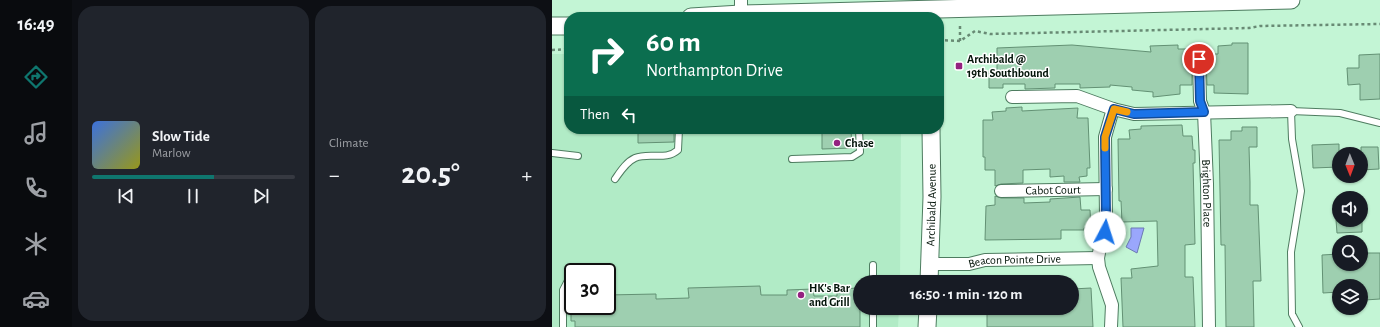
<!DOCTYPE html>
<meta charset="utf-8">
<style>
body{margin:0;font-family:"Alegreya Sans",sans-serif;background:#20242c;color:#f1f3f6;height:100vh;display:flex;flex-direction:column;font-size:15px;white-space:nowrap}
*{box-sizing:border-box;margin:0}
p{font-size:13px;color:#9ea1a6}
.icon{flex:none;width:22px;height:22px;fill:none;stroke:currentColor;stroke-width:2;stroke-linecap:round;stroke-linejoin:round}
.map{position:relative;flex:1;overflow:hidden}
.side{display:flex;flex-direction:column;gap:6px;padding:6px;background:#0d0f14;width:480px}
.side>*{flex:none}
.hud{position:absolute;left:12px;top:12px;width:380px;height:122px;border-radius:16px;box-shadow:0 1px 3px #0004;background:#0b6e4f;color:#fff;overflow:hidden}
.needle{width:26px;rotate:179deg}
.tools{position:absolute;left:780px;top:147px;display:grid;gap:8px}
.tools a{display:grid;place-items:center;width:36px;height:36px;border-radius:50%;background:#171b24;box-shadow:0 1px 3px #0004;font-size:20px}
.speed{position:absolute;left:12px;top:263px;display:flex;gap:8px;font-size:20px;font-weight:700;text-align:center}
.speed>*{display:grid;place-content:center;width:52px;height:52px;border-radius:50%;background:#171b24;box-shadow:0 1px 3px #0004;line-height:1}
.speed .limit{border:2px solid #111;border-radius:6px;background:#fff;color:#111}
.pin{position:absolute;display:grid;place-items:center;width:34px;height:34px;color:#fff;margin:-17px;border:2px solid #fff;border-radius:50%;box-shadow:0 1px 4px #0007}
.me{position:absolute;width:44px;margin:-22px;rotate:5deg;stroke-linejoin:round;filter:drop-shadow(0 0 3px #0008)}
.turn{display:flex;align-items:center;gap:14px;height:84px;padding:0 16px;font-size:18px}
.turn .icon{width:52px;height:52px;stroke-width:2.5}
.turn b{display:block;font-size:28px;line-height:34px}
.then{display:flex;align-items:center;height:38px;padding:0 16px;background:#0003;gap:8px;font-size:15px}
.big{font-size:30px;font-weight:700;line-height:1.1}
.side .tile{flex:1;display:flex;flex-direction:column;justify-content:center;gap:6px;min-width:0;padding:0 14px;border-radius:16px;background:#20242c}
.song{display:flex;align-items:center;gap:12px}
.cover{width:48px;height:48px;border-radius:6px;background:linear-gradient(135deg,hsl(220 70% 55%),hsl(60 70% 35%))}
.played{height:4px;border-radius:2px;background:linear-gradient(90deg,#0f766e 60%,#363941 60%)}
.keys{display:flex;justify-content:space-around;direction:ltr}
.heat{display:flex;justify-content:space-between;align-items:center;font-size:22px;direction:ltr}
.side .tiles{flex:1;display:grid;gap:6px;grid-template-columns:repeat(2,1fr)}
.trip{position:absolute;left:301px;top:275px;width:226px;height:40px;border-radius:20px;background:#171b24;box-shadow:0 1px 3px #0004;font-weight:700;line-height:40px;text-align:center}
main{display:flex;flex:1;min-height:0}
.dock{display:flex;flex-direction:column;width:72px;justify-content:space-around;align-items:center;background:#090b0e;color:#9ea1a6}
.dock .icon{width:28px;height:28px}
.dock .on{color:#0f766e}
.dock b{font-size:18px;color:#f1f3f6}
.map>svg:first-child{display:block}
.built{fill:#b1ebc6;fill-rule:evenodd}
.water{fill:#9aa7fc;stroke:#6c7bb3}
.building{fill:#9ecfb0;stroke:#639174}
.lines{fill:none;stroke-linecap:round;stroke-linejoin:round}
.lane-casing{stroke:#4e7c60;stroke-width:8}
.street-casing{stroke:#4e7c60;stroke-width:14}
.secondary-casing{stroke:#4e7c60;stroke-width:19}
.path{stroke:#688a74;stroke-width:2.5;stroke-dasharray:3 3;stroke-linecap:butt}
.lane{stroke:#fff;stroke-width:6}
.street{stroke:#fff;stroke-width:12}
.secondary{stroke:#fff;stroke-width:17}
.route-casing{stroke:#114b97;stroke-width:10}
.route{stroke:#1a73e8;stroke-width:7}
.slow{stroke:#f59e0b;stroke-width:7}
.poi-dot{fill:#942180;stroke:#fff;stroke-width:1.5}
.labels{text-anchor:middle;dominant-baseline:central;stroke-width:3;stroke-linejoin:round;paint-order:stroke}
.poi-label{font-size:12px;font-weight:bold;fill:#021308;stroke:#fff;text-anchor:start}
.street-label{font-size:12px;fill:#021308;stroke:#fff}
</style>
<main>
<nav class="dock">
<b>16:49</b>
<svg class="icon on" aria-label="directions" viewBox="0 0 24 24"><path d="M12 3l9 9-9 9-9-9zM9 14v-3h6M13 9l2 2-2 2"/></svg>
<svg class="icon" aria-label="music" viewBox="0 0 24 24"><path d="M9 18V5l10-2v13"/><circle cx="6" cy="18" r="3"/><circle cx="16" cy="16" r="3"/></svg>
<svg class="icon" aria-label="phone" viewBox="0 0 24 24"><path d="M5 4h4l2 5-3 2q2 4 5 5l2-3 5 2v4C11 20 4 13 5 4z"/></svg>
<svg class="icon" aria-label="climate" viewBox="0 0 24 24"><path d="M12 3v18M4 7l16 10M4 17L20 7"/></svg>
<svg class="icon" aria-label="car" viewBox="0 0 24 24"><path d="M5 17H2v-5l4-1 3-4h7l3 4 3 1v5h-3M9 17h6M6 11h13"/><circle cx="7" cy="17" r="2"/><circle cx="17" cy="17" r="2"/></svg>
</nav>
<section class="side">
<div class="tiles">
<div class="tile">
<div class="song"><i class="cover"></i><div><b>Slow Tide</b><p>Marlow</p></div></div>
<div class="played"></div>
<div class="keys"><svg class="icon" aria-label="previous" viewBox="0 0 24 24"><path d="M18 5L8 12l10 7zM5 5v14"/></svg><svg class="icon" aria-label="pause" viewBox="0 0 24 24"><path d="M8 5v14M16 5v14"/></svg><svg class="icon" aria-label="next" viewBox="0 0 24 24"><path d="M6 5l10 7-10 7zM19 5v14"/></svg></div>
</div>
<div class="tile"><p>Climate</p>
<div class="heat"><a>−</a><b class="big">20.5°</b><a>+</a></div>
</div>
</div>
</section>
<div class="map">
<svg width="828" height="327" viewBox="0 0 828 327">
<rect width="100%" height="100%" fill="#c3f5d5"/>
<path class="built" d="M0,54H17V129H349L348,282H308V308H347L346,327H0ZM21,272H55V306H21Z"/>
<path class="water" d="M579,228H592L585,253L574,247L579,237Z"/>
<path class="building" d="M680,43H696V94L662,93V85H655L654,59L652,54H666V46L680,45Z
M520,45L599,52L598,46L626,45V49H637V54H641L640,59V85H628V94L601,97V92L580,90V87L558,85V87L528,88V84H503V88L473,89V84H451V88H437V71H445V48Z
M828,54V99L808,100V84L796,85L795,68H807V55Z
M470,107V111L526,108L525,118H536L538,168H535V176L527,177L528,182H512V176L498,177V169L471,170V183L449,184L443,186V170H433V157H431V120H441L440,112L454,111V108Z
M630,125L631,136H640L641,150H643V163H641L643,244L633,245V277H641L643,327H571L569,278H580L579,269L606,266L605,221L570,222L569,201H567L566,139H578L577,130L589,129V126Z
M690,127H705V147H697L698,182V205H706L709,281H701L702,327H674L673,245H669L667,140H679V131H690Z
M86,129H122V142L86,143Z
M270,129H299L300,148L270,149Z
M787,144V167L761,168L760,145Z
M809,147H826L827,169L809,170Z
M443,196L449,198H472V203L498,202V199L528,197L529,210H538L539,228H532V230H509V239L433,240L434,206L443,205Z
M784,220H810V232L785,233Z
M809,253H828V299L813,300L812,291H809V286H787V292L771,293L770,255L787,254V264H809Z
M208,286L209,295H235V290L261,289L262,296H285V289L308,288V327H23V321H19V306H55V295L104,294V299L137,298L136,288Z
M539,288L541,327H435V308H520V289Z"/>
<g class="lines">
<g class="lane-casing">
<path id="lane" d="M0,153L26,156
M240,159L300,157L308,152L307,129
M63,179C68,172 74,162 83,158C97,152 114,161 126,150L127,129
M321,265V282
M321,308V327
M11,327V290L21,271
M747,327L740,314L739,252L749,191L740,139L739,111L788,113L828,123"/>
</g>
<g class="street-casing">
<g id="street">
<path d="M189,0V14"/>
<path id="s1" d="M647,59L648,101L652,112L655,184L657,327"/>
<path d="M460,97L525,96L561,109L582,114L739,111"/>
<path id="s2" d="M449,191L554,189"/>
<path id="s3" d="M378,264H417L433,260L546,258"/>
<path d="M559,327L560,305L547,267L546,258L554,217L553,137L561,109"/>
</g>
</g>
<g class="secondary-casing">
<g id="secondary">
<path d="M139,17L189,14L739,0"/>
<path d="M0,26H17"/>
<path id="s4" d="M377,282L380,197L379,129"/>
<path d="M375,327L376,308"/>
</g>
</g>
<path class="path" d="M387,40L408,41L423,31L438,34L697,28L708,26L828,24
M408,41V24
M0,50L17,49"/>
<use href="#lane" class="lane"/>
<use href="#street" class="street"/>
<use href="#secondary" class="secondary"/>
</g>
<g class="lines">
<g class="route-casing">
<path id="route" d="M553,232L554,217L553,137L562,109L582,114L652,112L648,101L647,59"/>
</g>
<use href="#route" class="route"/>
<path class="slow" d="M553,148V137L562,109L575,112"/>
</g>
<g class="poi-dot">
<rect x="403" y="62" width="8" height="8" rx="2"/>
<circle cx="285" cy="143" r="4"/>
<circle cx="249" cy="295" r="4"/>
</g>
<g class="labels">
<g class="poi-label">
<text x="415" y="59">Archibald @<tspan x="415" dy="14">19th Southbound</tspan></text>
<text x="293" y="143">Chase</text>
<text x="257" y="288">HK's Bar<tspan x="257" dy="14">and Grill</tspan></text>
</g>
<g class="street-label">
<text stroke="none"><textPath href="#s2" startOffset="52">Cabot Court</textPath></text>
<text stroke="none"><textPath href="#s1" startOffset="135">Brighton Place</textPath></text>
<text stroke="none"><textPath href="#s4" startOffset="77">Archibald Avenue</textPath></text>
<text stroke="none"><textPath href="#s3" startOffset="85">Beacon Pointe Drive</textPath></text>
</g>
</g>
</svg>
<div class="tools">
<a><svg class="needle" viewBox="-14 -14 28 28"><path d="M0-13l5 13h-10z" fill="#e53935"/><path d="M0 13l5-13h-10z" fill="#9ea1a6"/></svg></a>
<a><svg class="icon" aria-label="sound" viewBox="0 0 24 24"><path d="M4 9h4l5-4v14l-5-4H4zM17 9q2 3 0 6"/></svg></a>
<a><svg class="icon" aria-label="search" viewBox="0 0 24 24"><circle cx="10" cy="10" r="6"/><path d="M15 15l6 6"/></svg></a>
<a><svg class="icon" aria-label="layers" viewBox="0 0 24 24"><path d="M12 4l9 5-9 5-9-5zM3 14l9 5 9-5"/></svg></a>
</div>
<div class="speed"><div class="limit">30</div></div>
<div class="pin" style="left:647px;top:59px;background:#d93025"><svg class="icon" aria-label="arrive" viewBox="0 0 24 24"><path d="M6 21V4h12l-3 4 3 4H6"/></svg></div>
<svg class="me" style="left:553px;top:232px" viewBox="-20 -20 40 40"><circle r="19" fill="#fff"/><path d="M0-13L10 11 0 6-10 11z" fill="#1a73e8"/></svg>
<div class="trip">16:50 · 1 min · 120 m</div>
<div class="hud">
<div class="turn"><svg class="icon" aria-label="right" viewBox="0 0 24 24"><path d="M7 20v-9h11M14 6l5 5-5 5"/></svg><div><b>60 m</b>Northampton Drive</div></div>
<div class="then">Then<svg class="icon" aria-label="left" viewBox="0 0 24 24"><path d="M17 20v-9H6M10 6l-5 5 5 5"/></svg></div>
</div>
</div>
</main>
